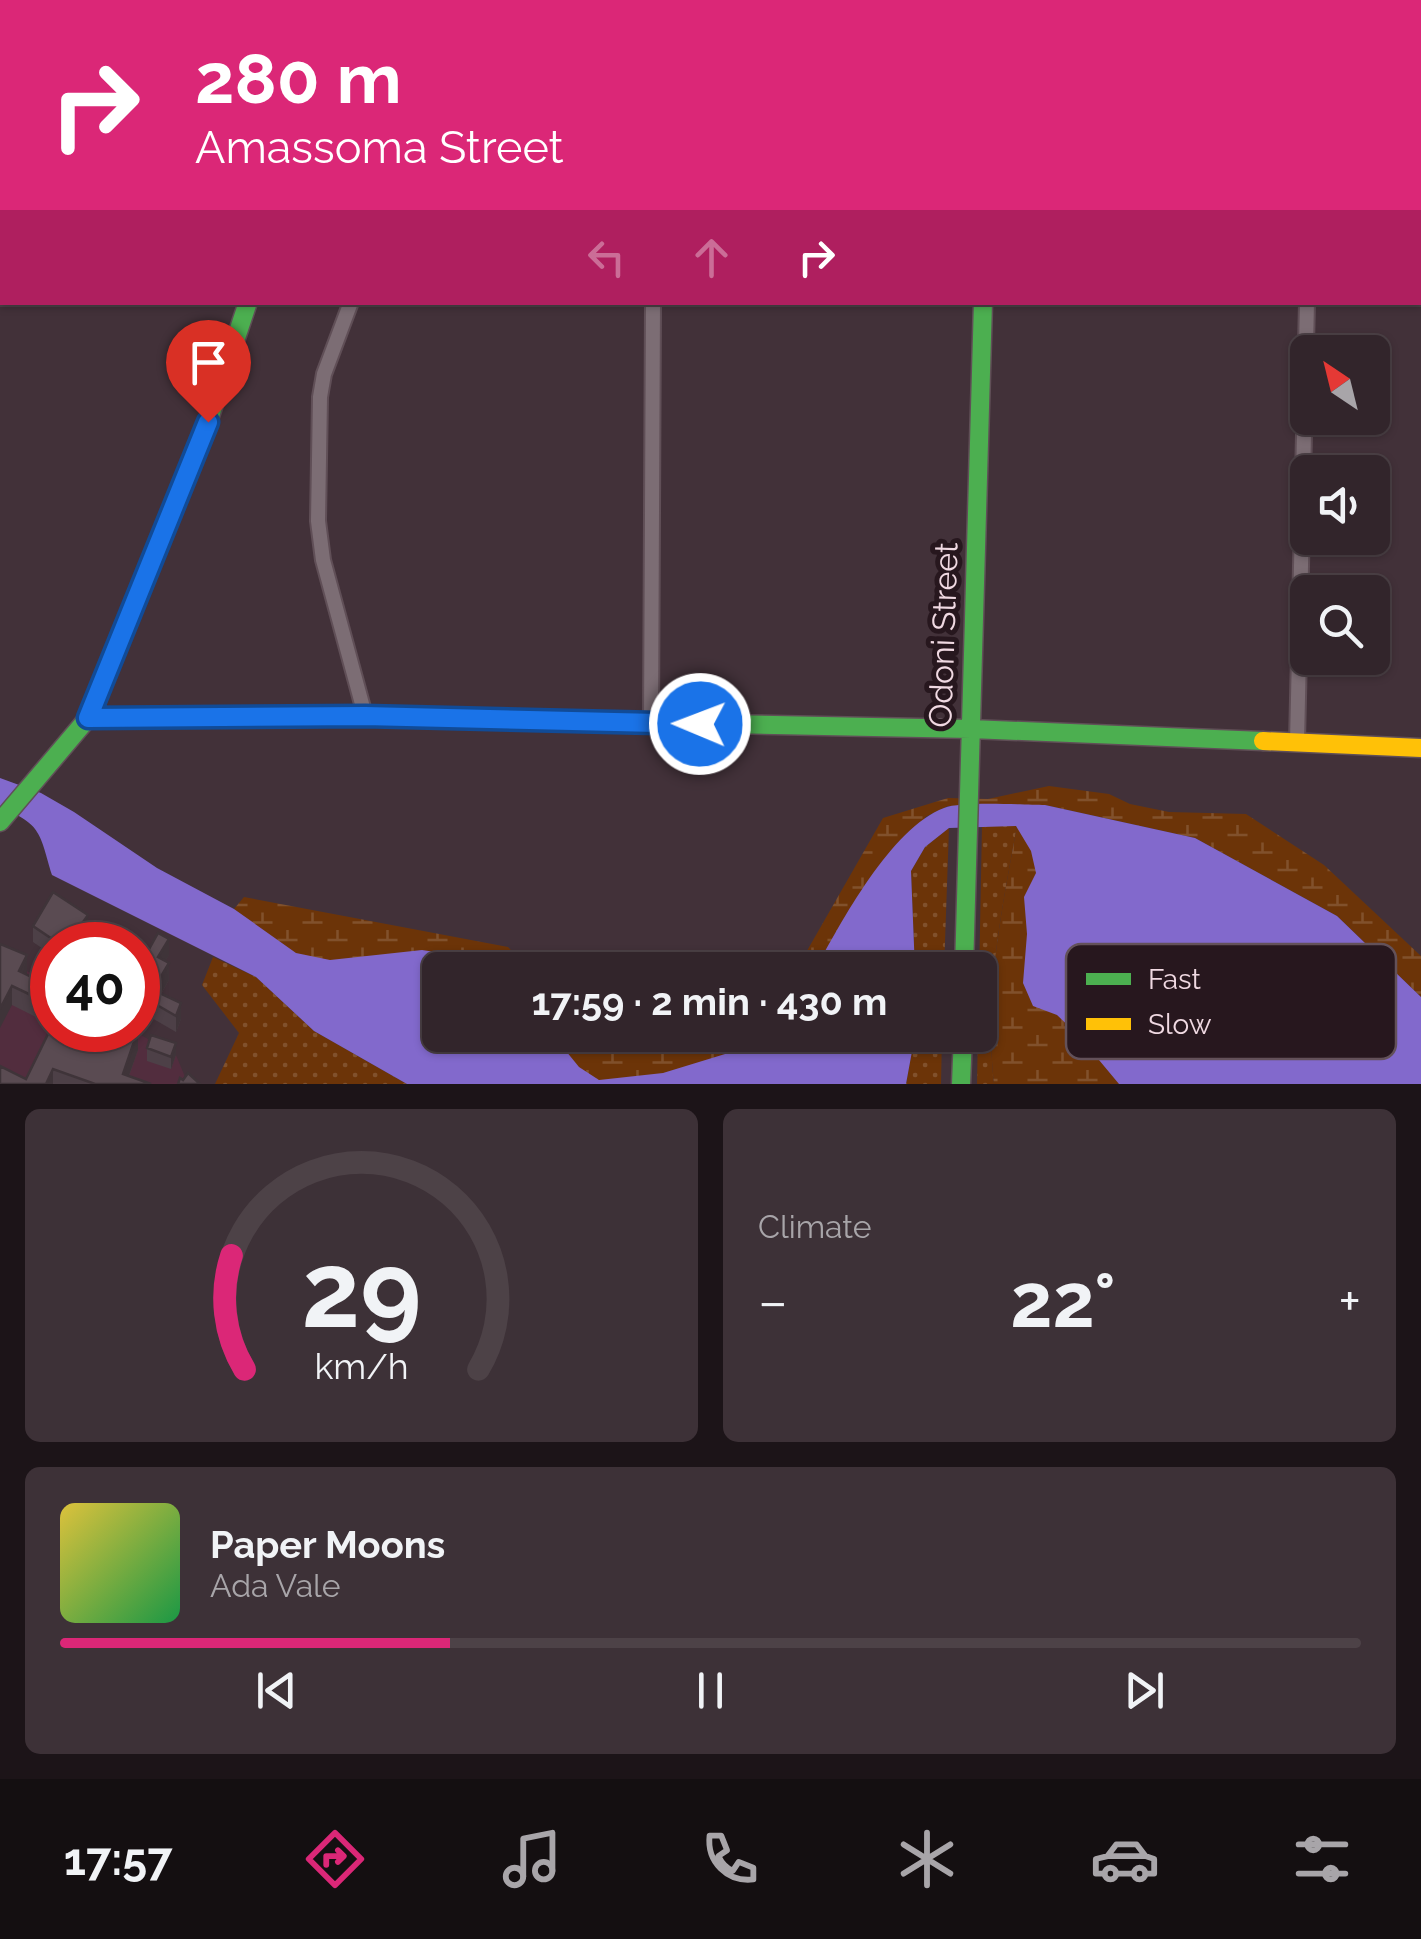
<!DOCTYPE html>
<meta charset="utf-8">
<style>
body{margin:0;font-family:Raleway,sans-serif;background:#3d3137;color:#f1f3f6;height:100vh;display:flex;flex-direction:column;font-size:38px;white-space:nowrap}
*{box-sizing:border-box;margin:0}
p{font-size:32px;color:#a8a5a9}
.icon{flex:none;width:55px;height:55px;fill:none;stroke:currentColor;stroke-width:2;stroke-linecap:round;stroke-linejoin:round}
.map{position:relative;height:1084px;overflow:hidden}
.sheet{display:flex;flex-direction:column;gap:25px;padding:25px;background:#1c1418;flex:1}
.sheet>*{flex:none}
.banner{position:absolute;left:0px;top:0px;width:1422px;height:305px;box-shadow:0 2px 8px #0004,0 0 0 2px #4d4247;background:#db2777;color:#fff;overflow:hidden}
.needle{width:65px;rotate:325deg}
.fabs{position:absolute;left:1290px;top:335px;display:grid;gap:20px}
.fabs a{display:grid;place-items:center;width:100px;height:100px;border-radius:15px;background:#32252b;box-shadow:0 2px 8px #0004,0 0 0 2px #4d4247;font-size:50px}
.speed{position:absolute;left:30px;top:922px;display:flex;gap:20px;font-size:50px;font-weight:700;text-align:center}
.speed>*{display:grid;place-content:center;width:130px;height:130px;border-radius:50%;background:#32252b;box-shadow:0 2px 8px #0004,0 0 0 2px #4d4247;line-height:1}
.speed .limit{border:15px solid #d22;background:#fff;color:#111}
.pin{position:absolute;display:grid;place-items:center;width:85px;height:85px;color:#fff;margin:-102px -42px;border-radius:50% 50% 50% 0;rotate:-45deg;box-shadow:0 0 10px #0007}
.pin .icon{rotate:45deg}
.me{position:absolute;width:110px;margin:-55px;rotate:271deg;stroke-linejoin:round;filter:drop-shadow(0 0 8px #0008)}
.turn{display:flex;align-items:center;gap:35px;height:210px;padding:0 30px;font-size:45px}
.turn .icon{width:130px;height:130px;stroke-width:2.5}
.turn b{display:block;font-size:70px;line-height:85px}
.lanes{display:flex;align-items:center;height:95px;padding:0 30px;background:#0003;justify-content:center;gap:50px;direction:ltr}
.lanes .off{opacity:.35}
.big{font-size:75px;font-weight:700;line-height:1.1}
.sheet .widget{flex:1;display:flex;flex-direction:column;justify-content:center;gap:15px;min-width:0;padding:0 35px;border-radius:15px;background:#3d3137}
.sheet .dial{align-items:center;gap:0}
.dial svg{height:260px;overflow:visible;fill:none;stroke:#4d4247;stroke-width:7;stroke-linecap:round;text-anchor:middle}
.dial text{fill:#f1f3f6;stroke:none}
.song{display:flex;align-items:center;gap:30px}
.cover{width:120px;height:120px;border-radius:15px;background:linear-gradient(135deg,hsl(50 70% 55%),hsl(140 70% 35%))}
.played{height:10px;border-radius:5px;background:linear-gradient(90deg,#db2777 30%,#4d4247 30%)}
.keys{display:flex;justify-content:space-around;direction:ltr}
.heat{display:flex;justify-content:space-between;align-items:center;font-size:55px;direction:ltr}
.sheet .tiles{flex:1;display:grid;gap:25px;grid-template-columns:1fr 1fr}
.widget:last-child{grid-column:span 2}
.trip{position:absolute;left:422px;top:952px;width:575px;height:100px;border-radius:15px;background:#32252b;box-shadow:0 2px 8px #0004,0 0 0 2px #4d4247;font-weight:700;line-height:100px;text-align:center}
.menu{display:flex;height:160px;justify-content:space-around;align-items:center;background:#140f11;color:#a8a5a9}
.menu .icon{width:70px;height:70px}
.menu .selected{color:#db2777}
.menu b{font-size:45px;color:#f1f3f6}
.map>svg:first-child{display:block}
.built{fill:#522d3e}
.grass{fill:url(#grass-dots)}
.wetland{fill:url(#wetland-marsh)}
.water{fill:#8269cc}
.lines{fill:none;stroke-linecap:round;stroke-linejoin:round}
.street-casing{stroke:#604f57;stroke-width:18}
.fast-casing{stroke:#604f57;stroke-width:21}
.slow-casing{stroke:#604f57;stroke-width:21}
.street{stroke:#7c6d74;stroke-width:14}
.fast{stroke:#4caf50;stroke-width:18}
.slow{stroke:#ffc107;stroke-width:18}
.wall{fill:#4d4047}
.shaded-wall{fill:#3f3439}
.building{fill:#5a4b52;stroke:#3f3439;stroke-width:2.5}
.route-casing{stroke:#114b97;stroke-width:25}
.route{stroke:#1a73e8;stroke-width:18}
.labels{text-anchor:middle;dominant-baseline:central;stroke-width:10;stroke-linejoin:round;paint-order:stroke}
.street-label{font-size:32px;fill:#f0d9e2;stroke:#27171e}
.key{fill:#27171e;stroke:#635159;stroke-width:2.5}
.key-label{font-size:28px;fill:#f0d9e2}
</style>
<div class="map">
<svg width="1421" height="1084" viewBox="0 0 1421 1084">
<defs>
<pattern id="grass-dots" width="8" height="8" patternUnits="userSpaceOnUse" patternTransform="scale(2.5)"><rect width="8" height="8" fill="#6c3408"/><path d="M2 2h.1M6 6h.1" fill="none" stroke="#81512c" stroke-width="1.8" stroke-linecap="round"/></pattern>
<pattern id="wetland-marsh" width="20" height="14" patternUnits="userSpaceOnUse" patternTransform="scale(2.5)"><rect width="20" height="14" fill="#6c3408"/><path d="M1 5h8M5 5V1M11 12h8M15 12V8" fill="none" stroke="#81512c"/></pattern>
</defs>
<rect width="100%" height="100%" fill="#423139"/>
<path class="built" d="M0,956L52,985V1030H132L176,1055L188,1084H0Z"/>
<path class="grass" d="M982,826H1017C1001,913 984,995 994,1084H977Z
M949,828L944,970H915L911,871L925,847Z
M213,957L256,977L314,1031L407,1084H215L239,1033L202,985Z
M915,1035H942L941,1084H906Z"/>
<path class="wetland" d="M1049,786L1109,794L1130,804L1169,812L1246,814L1324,865L1421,956V997L1337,916L1195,838L1045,805L948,806L925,817L879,970H796L883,818L948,798L988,799Z
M1017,826L1421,1084H994C984,995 1001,913 1017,826Z
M244,897L508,947L530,970H440V1035H591L599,1042L645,1035H854L821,1084H495L347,997L234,909Z"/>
<path class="water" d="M0,778L41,793L74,812L157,868L234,909L296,953L330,960L422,950L455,955L491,970H440V1035H553L579,1067L599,1080L663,1073L761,1043L768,1035H915L906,1084H407L314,1031L256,977L52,875C40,835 42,823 0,808Z
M1045,805L1195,838L1337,916L1421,997V1084H1119L1079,1036L1057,1015L1033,1006L1023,983L1027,934L1024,897L1036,873L1031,851L1016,826L949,828L925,847L911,871L915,970H815C841,922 891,828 944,808C962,801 1022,805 1045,805Z"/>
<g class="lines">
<g class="street-casing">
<path id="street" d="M360,0L366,2
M760,0L769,2
M1420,238H1421
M351,302L324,374L320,397L318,521L323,560L365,715
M651,724L653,302
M1297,742L1307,302"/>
</g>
<g class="fast-casing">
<path id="fast" d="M377,2L379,0
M403,2L404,0
M0,211H2
M529,720L971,729L1263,741
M0,822L88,718L208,422L248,302
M964,970L983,302
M961,1084L963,1035"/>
</g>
<g class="slow-casing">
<path id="slow" d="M1420,42L1421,41
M88,718L365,715L529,720
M1263,741L1421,748"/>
</g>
<use href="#street" class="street"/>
<use href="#fast" class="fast"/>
<use href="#slow" class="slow"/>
</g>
<path class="wall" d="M33,926L88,932L82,940L89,945H52V955L33,942Z
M0,944L26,975L52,987V1025L12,1005Z
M169,955L165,961L169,980L161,994L181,1019L176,1032L138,1010V969Z
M66,1040L138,1050L129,1076L151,1084H0L26,1079Z
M147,1048L176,1055L171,1069L147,1061Z"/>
<path class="shaded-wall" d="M88,915V932L79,945L72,938Z
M169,939V955L158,973V957Z
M27,955V974L19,990V971Z
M169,963V980L155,1004L153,990Z
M12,986V1005L0,1028V1009Z
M181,1003V1019L176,1032V1016Z
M138,1030V1050L126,1084L123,1074Z
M176,1043V1055L171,1069V1057Z
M53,1069V1084H46Z"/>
<path class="building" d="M53,892L88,915L72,938L89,942L88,945H61L33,926Z
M158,933L169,939L158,957L169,963L153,990L181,1003L176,1016L138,994V969Z
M0,944L27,955L19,971L52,987V1005L12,986L0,1009Z
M69,1030H138L123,1074L151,1084H95L53,1069L46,1084H0V1066L26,1079L49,1032L66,1040Z
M151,1035L176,1043L171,1057L147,1048Z
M188,1073L200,1084H178L180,1078L183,1080Z"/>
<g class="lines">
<g class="route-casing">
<path id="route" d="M208,422L88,718L365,716L700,724"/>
</g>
<use href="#route" class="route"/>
</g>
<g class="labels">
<g class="street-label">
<text transform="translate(943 635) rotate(-88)">Odoni Street</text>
</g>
</g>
<rect x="1066" y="944" width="330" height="115" rx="15" class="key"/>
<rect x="1086" y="973" width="45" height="12" fill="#4caf50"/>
<rect x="1086" y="1018" width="45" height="12" fill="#ffc107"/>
<g class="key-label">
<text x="1148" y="989">Fast</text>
<text x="1148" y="1034">Slow</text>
</g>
</svg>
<div class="fabs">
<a><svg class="needle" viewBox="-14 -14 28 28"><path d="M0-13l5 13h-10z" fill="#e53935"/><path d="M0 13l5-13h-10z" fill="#a8a5a9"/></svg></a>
<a><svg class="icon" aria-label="sound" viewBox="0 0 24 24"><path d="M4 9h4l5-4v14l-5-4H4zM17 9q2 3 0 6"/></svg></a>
<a><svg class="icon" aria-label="search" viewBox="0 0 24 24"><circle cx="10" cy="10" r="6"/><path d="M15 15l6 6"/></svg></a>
</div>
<div class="speed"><div class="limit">40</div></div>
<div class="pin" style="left:208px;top:422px;background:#d93025"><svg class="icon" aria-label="arrive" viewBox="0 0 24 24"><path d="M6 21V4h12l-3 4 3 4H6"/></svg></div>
<svg class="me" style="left:700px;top:724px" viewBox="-20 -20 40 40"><circle r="17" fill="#1a73e8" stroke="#fff" stroke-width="3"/><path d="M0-11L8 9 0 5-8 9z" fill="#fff"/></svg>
<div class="trip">17:59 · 2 min · 430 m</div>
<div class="banner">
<div class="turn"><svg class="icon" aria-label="right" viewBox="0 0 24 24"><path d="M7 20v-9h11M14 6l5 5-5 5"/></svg><div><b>280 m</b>Amassoma Street</div></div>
<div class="lanes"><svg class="icon off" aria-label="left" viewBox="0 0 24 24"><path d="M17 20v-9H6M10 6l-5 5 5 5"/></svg><svg class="icon off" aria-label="ahead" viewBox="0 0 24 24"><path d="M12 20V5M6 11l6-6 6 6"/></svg><svg class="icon" aria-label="right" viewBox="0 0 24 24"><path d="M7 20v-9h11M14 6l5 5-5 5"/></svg></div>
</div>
</div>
<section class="sheet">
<div class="tiles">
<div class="widget dial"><svg viewBox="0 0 100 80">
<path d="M14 69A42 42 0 1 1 86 69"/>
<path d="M14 69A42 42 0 0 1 10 34" stroke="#db2777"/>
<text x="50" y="56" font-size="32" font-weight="700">29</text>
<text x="50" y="72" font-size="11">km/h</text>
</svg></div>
<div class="widget"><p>Climate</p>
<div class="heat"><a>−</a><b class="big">22°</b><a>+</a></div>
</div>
<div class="widget">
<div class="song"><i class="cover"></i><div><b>Paper Moons</b><p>Ada Vale</p></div></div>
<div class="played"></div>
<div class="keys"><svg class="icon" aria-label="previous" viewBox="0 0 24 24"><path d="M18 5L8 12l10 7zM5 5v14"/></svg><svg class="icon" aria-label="pause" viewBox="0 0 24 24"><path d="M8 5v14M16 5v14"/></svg><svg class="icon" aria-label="next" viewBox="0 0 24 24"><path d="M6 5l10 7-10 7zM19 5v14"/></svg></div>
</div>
</div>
</section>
<nav class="menu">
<b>17:57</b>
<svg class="icon selected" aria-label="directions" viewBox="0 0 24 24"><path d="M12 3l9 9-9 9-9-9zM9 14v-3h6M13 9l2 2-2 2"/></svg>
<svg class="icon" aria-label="music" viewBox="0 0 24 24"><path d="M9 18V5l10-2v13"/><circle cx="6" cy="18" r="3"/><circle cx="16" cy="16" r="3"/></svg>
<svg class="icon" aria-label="phone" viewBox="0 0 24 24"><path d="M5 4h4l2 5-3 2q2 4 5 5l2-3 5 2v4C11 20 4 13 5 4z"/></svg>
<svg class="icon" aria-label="climate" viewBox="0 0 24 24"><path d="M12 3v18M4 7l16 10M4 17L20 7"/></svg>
<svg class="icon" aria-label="car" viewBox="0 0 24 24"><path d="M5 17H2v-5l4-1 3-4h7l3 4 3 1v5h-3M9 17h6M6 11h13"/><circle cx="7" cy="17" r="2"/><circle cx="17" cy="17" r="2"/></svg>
<svg class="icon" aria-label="filters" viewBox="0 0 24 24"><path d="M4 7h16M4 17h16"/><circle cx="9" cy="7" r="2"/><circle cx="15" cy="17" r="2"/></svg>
</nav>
